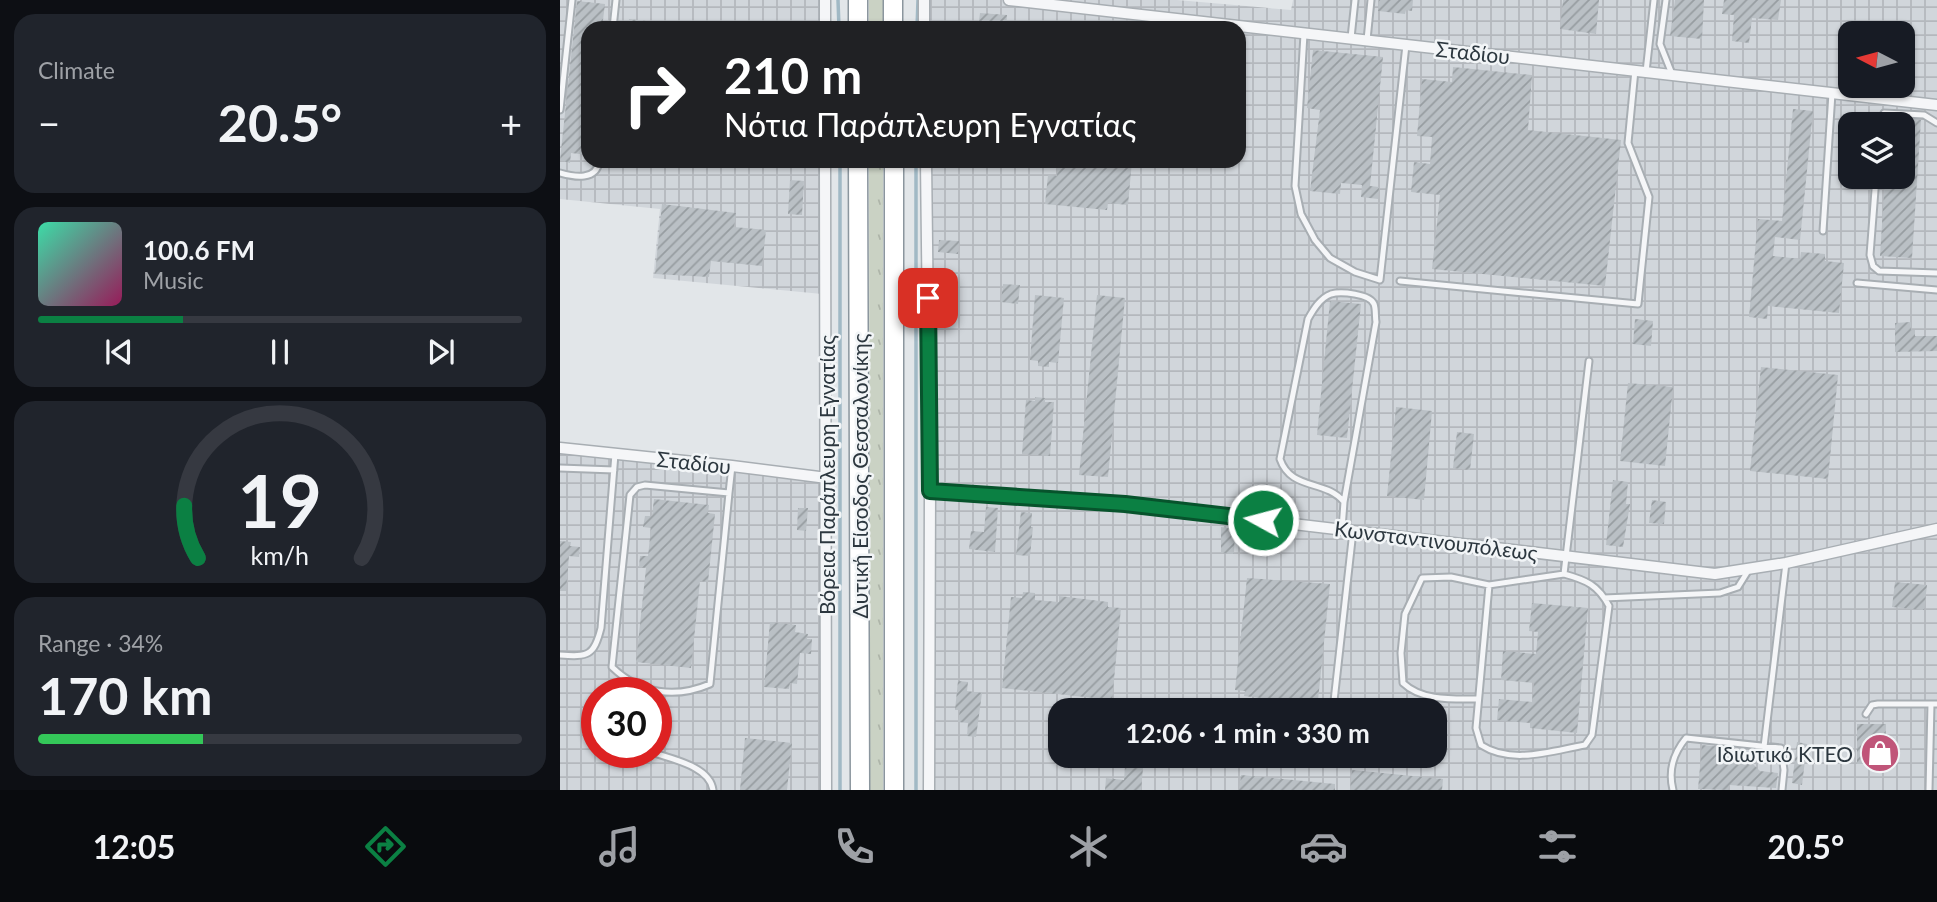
<!DOCTYPE html>
<meta charset="utf-8">
<style>
body{margin:0;font-family:Lato,sans-serif;background:#20242c;color:#f1f3f6;height:100vh;display:flex;flex-direction:column;font-size:26px;white-space:nowrap}
*{box-sizing:border-box;margin:0}
p{font-size:23px;color:#9ea1a6}
.icon{flex:none;width:38px;height:38px;fill:none;stroke:currentColor;stroke-width:2;stroke-linecap:round;stroke-linejoin:round}
.map{position:relative;flex:1;overflow:hidden}
.drawer{display:flex;flex-direction:column;gap:14px;padding:14px;background:#0d0f14;width:560px}
.drawer>*{flex:none}
.banner{position:absolute;left:21px;top:21px;width:665px;height:147px;border-radius:21px;box-shadow:0 2px 5px #0004;background:#202124;color:#fff;overflow:hidden}
.needle{width:46px;rotate:276deg}
.tools{position:absolute;left:1278px;top:21px;display:grid;gap:14px}
.tools a{display:grid;place-items:center;width:77px;height:77px;border-radius:14px;background:#171b24;box-shadow:0 2px 5px #0004;font-size:35px}
.speed{position:absolute;left:21px;top:677px;display:flex;gap:14px;font-size:35px;font-weight:700;text-align:center}
.speed>*{display:grid;place-content:center;width:91px;height:91px;border-radius:50%;background:#171b24;box-shadow:0 2px 5px #0004;line-height:1}
.speed .limit{border:10px solid #d22;background:#fff;color:#111}
.pin{position:absolute;display:grid;place-items:center;width:60px;height:60px;color:#fff;margin:-30px;border-radius:14px;box-shadow:0 4px 10px #0006}
.me{position:absolute;width:77px;margin:-38px;rotate:277deg;stroke-linejoin:round;filter:drop-shadow(0 0 5px #0008)}
.turn{display:flex;align-items:center;gap:24px;height:147px;padding:0 28px;font-size:32px}
.turn .icon{width:91px;height:91px;stroke-width:2.5}
.turn b{display:block;font-size:49px;line-height:60px}
.big{font-size:52px;font-weight:700;line-height:1.1}
.drawer .tile{flex:1;display:flex;flex-direction:column;justify-content:center;gap:10px;min-width:0;padding:0 24px;border-radius:21px;background:#20242c}
.drawer .dial{align-items:center;gap:0}
.dial svg{height:182px;overflow:visible;fill:none;stroke:#363941;stroke-width:7;stroke-linecap:round;text-anchor:middle}
.dial text{fill:#f1f3f6;stroke:none}
.song{display:flex;align-items:center;gap:21px}
.cover{width:84px;height:84px;border-radius:10px;background:linear-gradient(135deg,hsl(160 70% 55%),hsl(330 70% 35%))}
.played{height:7px;border-radius:4px;background:linear-gradient(90deg,#0b8043 30%,#363941 30%)}
.keys{display:flex;justify-content:space-around;direction:ltr}
.heat{display:flex;justify-content:space-between;align-items:center;font-size:38px;direction:ltr}
.charge{height:10px;border-radius:5px;background:linear-gradient(90deg,#34c759 34%,#363941 0)}
.trip{position:absolute;left:488px;top:698px;width:399px;height:70px;border-radius:21px;background:#171b24;box-shadow:0 2px 5px #0004;font-weight:700;line-height:70px;text-align:center}
.menu{display:flex;height:112px;justify-content:space-around;align-items:center;background:#090b0e;color:#9ea1a6}
.menu .icon{width:49px;height:49px}
.menu .selected{color:#0b8043}
.menu b{font-size:32px;color:#f1f3f6}
main{display:flex;flex:1;min-height:0}
.map>svg:first-child{display:block}
.industrial{fill:url(#industrial-grid);fill-rule:evenodd}
.grass{fill:url(#grass-tufts)}
.lines{fill:none;stroke-linecap:round;stroke-linejoin:round}
.stream{stroke:#a1b9c5;stroke-width:3.5}
.building{fill:url(#building-hatch)}
.lane-casing{stroke:#a8aeb3;stroke-width:9}
.street-casing{stroke:#a8aeb3;stroke-width:13}
.highway-casing{stroke:#8b969e;stroke-width:21}
.lane{stroke:#f5f6f8;stroke-width:5}
.street{stroke:#f5f6f8;stroke-width:10}
.highway{stroke:#fff;stroke-width:18}
.route-casing{stroke:#07532c;stroke-width:18}
.route{stroke:#0b8043;stroke-width:12}
.labels{text-anchor:middle;dominant-baseline:central;stroke-width:5;stroke-linejoin:round;paint-order:stroke}
.street-label{font-size:21px;fill:#2c373f;stroke:#f2f5f7}
.poi-label{font-size:21px;fill:#2c373f;stroke:#f2f5f7;text-anchor:end}
</style>
<main>
<section class="drawer">
<div class="tile"><p>Climate</p>
<div class="heat"><a>−</a><b class="big">20.5°</b><a>+</a></div>
</div>
<div class="tile">
<div class="song"><i class="cover"></i><div><b>100.6 FM</b><p>Music</p></div></div>
<div class="played"></div>
<div class="keys"><svg class="icon" aria-label="previous" viewBox="0 0 24 24"><path d="M18 5L8 12l10 7zM5 5v14"/></svg><svg class="icon" aria-label="pause" viewBox="0 0 24 24"><path d="M8 5v14M16 5v14"/></svg><svg class="icon" aria-label="next" viewBox="0 0 24 24"><path d="M6 5l10 7-10 7zM19 5v14"/></svg></div>
</div>
<div class="tile dial"><svg viewBox="0 0 100 80">
<path d="M14 69A42 42 0 1 1 86 69"/>
<path d="M14 69A42 42 0 0 1 8 46" stroke="#0b8043"/>
<text x="50" y="56" font-size="32" font-weight="700">19</text>
<text x="50" y="72" font-size="11">km/h</text>
</svg></div>
<div class="tile"><p>Range · 34%</p><b class="big">170 km</b><div class="charge"></div></div>
</section>
<div class="map">
<svg width="1377" height="790" viewBox="0 0 1377 790">
<defs>
<pattern id="industrial-grid" width="8" height="8" patternUnits="userSpaceOnUse" patternTransform="scale(1.75)"><rect width="8" height="8" fill="#d1d6db"/><path d="M0 4h8M4 0v8" fill="none" stroke="#b4b8bd"/></pattern>
<pattern id="grass-tufts" width="24" height="20" patternUnits="userSpaceOnUse" patternTransform="scale(1.75)"><rect width="24" height="20" fill="#cad2c4"/><path d="M3 7l-1-3M5 7V3M7 7l1-3M15 17l-1-3M17 17v-4M19 17l1-3" fill="none" stroke="#aeb5a9"/></pattern>
<pattern id="building-hatch" width="6" height="6" patternUnits="userSpaceOnUse" patternTransform="scale(1.75)"><rect width="6" height="6" fill="#bac0c5"/><path d="M-1 1l2-2M0 6l6-6M5 7l2-2" fill="none" stroke="#979da1"/></pattern>
</defs>
<rect width="100%" height="100%" fill="#e2e6e9"/>
<path class="industrial" d="M0,0H263V28H28V161H263L262,294L93,278L100,209L0,199Z
M364,0H617L731,10L733,0H1377V790H369L366,161H679V28H364ZM1290,33H1342V86H1290ZM1290,124H1342V177H1290ZM500,710H875V756H500Z
M0,444L262,472L263,790H0ZM37,693H96V752H37Z"/>
<path class="grass" d="M309,0H323V28H309Z
M309,161H323V790H310Z"/>
<g class="lines">
<path class="stream" d="M278,0L279,28
M357,28L358,0
M280,161V790
M356,790V161"/>
</g>
<path class="building" d="M819,0H853L852,11L846,10L845,14L818,11Z
M1003,0H1039L1036,34L1000,29Z
M1115,0H1144L1142,39L1110,36Z
M1164,0H1221L1218,20L1192,18L1189,43L1172,41L1174,15L1162,14Z
M17,1L45,4L42,28H28V155L11,153L10,163L0,160Z
M420,13L447,15L446,28H418Z
M69,19L95,22V28H68Z
M753,50L823,57L810,186L819,187L818,199L801,197L802,185L781,183L780,194L750,191L760,110L747,108Z
M893,67L972,75L968,130L1061,140L1045,286L872,269L880,195L851,192L854,162L870,164L872,137L857,136L862,79L892,82Z
M1233,109L1253,111L1240,240L1215,237L1213,256L1240,259L1241,252L1265,254V261L1284,263L1279,313L1208,306L1207,319L1189,317L1198,219L1222,221Z
M1342,119L1361,120L1352,258L1320,256L1325,177H1342Z
M498,161H572L568,205L548,203L547,210L485,204L488,175L497,176Z
M230,180L244,181L242,215L228,214Z
M102,204L176,213L174,227L206,230L202,266L151,261L149,277L95,274Z
M379,240L399,241L398,254L378,252Z
M443,284L460,285L458,304L441,302Z
M475,295L504,298L498,363L489,362V367L478,366V361L470,360Z
M537,295L565,298L548,477L519,475Z
M770,301L801,304L787,438L757,435Z
M1075,319L1093,321L1091,346L1073,344Z
M1351,322V330H1355V336H1377V351L1335,352V323Z
M1201,367L1278,375L1268,479L1190,471Z
M1068,383L1113,387L1105,466L1060,461Z
M475,397L485,398V402H494L490,456L462,454L466,400L475,401Z
M836,407L872,411L864,500L827,496Z
M897,432L914,434L910,470L893,468Z
M1053,480L1068,482L1066,504H1070L1063,547L1046,545Z
M94,499L149,505L148,513L155,514L148,582L140,581L131,668L76,662L86,568L79,567L80,556H88L91,528L83,527L85,516H92Z
M1092,500L1106,502L1104,524L1089,523Z
M426,507L438,508L435,552L409,549L411,531L424,532Z
M238,508H248L246,531L237,530Z
M461,512L472,513L471,527H473L470,556L456,555Z
M661,527L675,529L674,554L661,553Z
M0,541L11,542L10,546L20,547L19,557L9,556L6,591H0Z
M687,578L770,584L757,710L708,709L709,699L684,696L685,691L675,690Z
M1335,582L1367,585L1364,610L1332,607Z
M463,592L475,593V600L499,602V596L548,602V607L561,608L552,700L442,688L451,597L462,598Z
M972,603L1028,608L1017,733L970,728V723L937,720L939,699L972,702L974,683L941,680L943,651L976,654L978,632L969,631Z
M210,622L236,625L235,632L248,634L247,639H252L251,654L240,653L237,684L230,683L229,689L204,687Z
M398,681L408,682L407,691L422,693L416,737L407,736L408,723L398,722L400,710H395Z
M1297,724H1326L1325,764H1297Z
M185,738L232,743L227,790H180Z
M1237,742L1247,744L1242,785L1232,783Z
M1142,745L1182,749V753L1200,771L1218,773L1216,788L1169,785L1168,790L1138,789Z
M565,766L583,768L581,790H545L546,778L564,780Z
M792,770L883,779L882,790H790Z
M681,775L775,784V790H679Z"/>
<g class="lines">
<g class="lane-casing">
<path id="lane" d="M1106,0L1100,44L1112,74
M53,28L56,0
M744,34L735,186L741,214L755,240L770,258L795,272L820,280L846,45
M791,38L795,0
M807,40L811,0
M1086,72L1094,0
M0,110L12,0
M1320,124L1324,113L1364,115L1377,123
M0,173C14,177 37,181 39,161
M1316,177L1310,255L1313,266L1319,271L1377,273
M1263,231L1272,93
M840,281L1078,304L1089,197L1068,143L1075,70
M1297,283L1377,290
M0,468L54,470
M169,493L85,485L77,487L70,495L52,667C80,694 115,699 150,684L169,493L172,466
M782,529L784,502C765,479 731,491 720,459L748,319C753,310 760,298 771,294C781,291 810,294 814,304C816,309 815,317 816,322L784,502
M929,585L916,728L921,745C952,765 991,751 1025,745L1032,735L1049,606C1038,585 1026,580 1004,574
M1044,598L1160,593L1178,587L1188,571
M0,655C28,657 34,656 41,628L55,454
M917,699C892,699 862,701 843,683L841,653L845,614L862,578L891,577L929,585L1004,574L1029,361
M773,710L793,531
M1306,714L1312,705L1318,704H1377
M1204,747L1226,563
M91,752C111,759 150,766 153,790
M1113,790C1108,770 1113,754 1126,738L1221,748L1224,770L1222,790
M1369,790L1371,704"/>
</g>
<g class="street-casing">
<path id="street" d="M265,0V28
M364,0V28
M449,0L1377,105
M265,161L266,790
M366,161L370,490L369,790
M0,448L172,466L267,478
M370,490L565,504L1155,574L1226,563L1377,529"/>
</g>
<g class="highway-casing">
<path id="highway" d="M298,0V28
M333,0V28
M298,161L300,790
M334,161V790"/>
</g>
<use href="#lane" class="lane"/>
<use href="#street" class="street"/>
<use href="#highway" class="highway"/>
</g>
<g class="lines">
<g class="route-casing">
<path id="route" d="M368,298L370,491L565,504L703,520"/>
</g>
<use href="#route" class="route"/>
</g>
<defs>
<g id="shop-disc" transform="scale(2.0125)"><circle r="9.5" fill="#c05579" stroke="#f2f5f7"/><path d="M-5-2.5h2.3a2.7 3.5 0 0 1 5.4 0H5L5.5 6h-11ZM-1.5-2.5h3a1.5 2.3 0 0 0-3 0Z" fill="#fff"/></g>
</defs>
<g fill-rule="evenodd">
<use href="#shop-disc" x="1320" y="753"/>
</g>
<g class="labels">
<g class="street-label">
<text transform="translate(913 52) rotate(6)">Σταδίου</text>
<text transform="translate(134 462) rotate(6)">Σταδίου</text>
<text transform="translate(266 475) rotate(-90)">Βόρεια Παράπλευρη Εγνατίας</text>
<text transform="translate(299 476) rotate(-90)">Δυτική Είσοδος Θεσσαλονίκης</text>
<text transform="translate(876 540) rotate(7)">Κωνσταντινουπόλεως</text>
</g>
<g class="poi-label">
<text x="1293" y="753">Ιδιωτικό ΚΤΕΟ</text>
</g>
</g>
</svg>
<div class="tools">
<a><svg class="needle" viewBox="-14 -14 28 28"><path d="M0-13l5 13h-10z" fill="#e53935"/><path d="M0 13l5-13h-10z" fill="#9ea1a6"/></svg></a>
<a><svg class="icon" aria-label="layers" viewBox="0 0 24 24"><path d="M12 4l9 5-9 5-9-5zM3 14l9 5 9-5"/></svg></a>
</div>
<div class="speed"><div class="limit">30</div></div>
<div class="pin" style="left:368px;top:298px;background:#d93025"><svg class="icon" aria-label="arrive" viewBox="0 0 24 24"><path d="M6 21V4h12l-3 4 3 4H6"/></svg></div>
<svg class="me" style="left:703px;top:520px" viewBox="-20 -20 40 40"><circle r="17" fill="#0b8043" stroke="#fff" stroke-width="3"/><path d="M0-11L8 9 0 5-8 9z" fill="#fff"/></svg>
<div class="trip">12:06 · 1 min · 330 m</div>
<div class="banner">
<div class="turn"><svg class="icon" aria-label="right" viewBox="0 0 24 24"><path d="M7 20v-9h11M14 6l5 5-5 5"/></svg><div><b>210 m</b>Νότια Παράπλευρη Εγνατίας</div></div>
</div>
</div>
</main>
<nav class="menu">
<b>12:05</b>
<svg class="icon selected" aria-label="directions" viewBox="0 0 24 24"><path d="M12 3l9 9-9 9-9-9zM9 14v-3h6M13 9l2 2-2 2"/></svg>
<svg class="icon" aria-label="music" viewBox="0 0 24 24"><path d="M9 18V5l10-2v13"/><circle cx="6" cy="18" r="3"/><circle cx="16" cy="16" r="3"/></svg>
<svg class="icon" aria-label="phone" viewBox="0 0 24 24"><path d="M5 4h4l2 5-3 2q2 4 5 5l2-3 5 2v4C11 20 4 13 5 4z"/></svg>
<svg class="icon" aria-label="climate" viewBox="0 0 24 24"><path d="M12 3v18M4 7l16 10M4 17L20 7"/></svg>
<svg class="icon" aria-label="car" viewBox="0 0 24 24"><path d="M5 17H2v-5l4-1 3-4h7l3 4 3 1v5h-3M9 17h6M6 11h13"/><circle cx="7" cy="17" r="2"/><circle cx="17" cy="17" r="2"/></svg>
<svg class="icon" aria-label="filters" viewBox="0 0 24 24"><path d="M4 7h16M4 17h16"/><circle cx="9" cy="7" r="2"/><circle cx="15" cy="17" r="2"/></svg>
<b>20.5°</b>
</nav>
